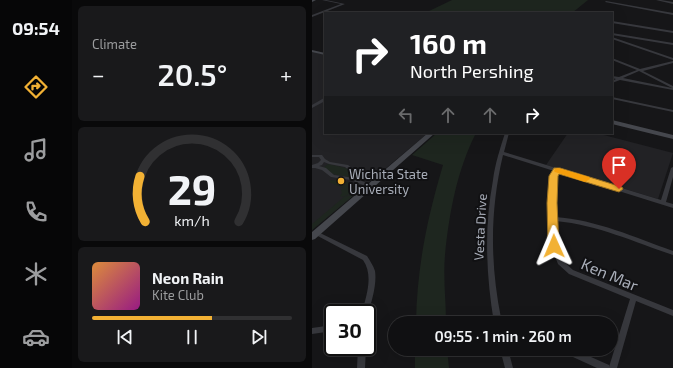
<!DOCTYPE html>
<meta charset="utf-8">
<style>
body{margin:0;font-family:"Exo 2",sans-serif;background:#19191b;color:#f1f3f6;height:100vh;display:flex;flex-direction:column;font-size:15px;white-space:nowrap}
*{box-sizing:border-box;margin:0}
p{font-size:13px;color:#9c9d9f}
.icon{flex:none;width:22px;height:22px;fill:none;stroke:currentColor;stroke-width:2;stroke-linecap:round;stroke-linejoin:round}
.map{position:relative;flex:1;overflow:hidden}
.side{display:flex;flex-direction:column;gap:6px;padding:6px;background:#09090a;width:240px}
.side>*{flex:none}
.top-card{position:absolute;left:12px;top:12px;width:289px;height:122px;border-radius:0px;box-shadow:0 4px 16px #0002,0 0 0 1px #303032;background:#202124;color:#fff;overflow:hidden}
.speed{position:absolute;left:12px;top:304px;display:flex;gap:8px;font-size:20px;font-weight:700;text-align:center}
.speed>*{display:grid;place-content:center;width:52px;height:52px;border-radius:50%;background:#101012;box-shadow:0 4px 16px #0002,0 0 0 1px #303032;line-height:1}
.speed .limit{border:2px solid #111;border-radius:6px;background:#fff;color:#111}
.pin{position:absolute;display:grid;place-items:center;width:34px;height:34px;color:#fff;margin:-41px -17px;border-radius:50% 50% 50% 0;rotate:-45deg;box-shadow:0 0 4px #0007}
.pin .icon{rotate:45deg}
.me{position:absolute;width:44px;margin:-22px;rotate:359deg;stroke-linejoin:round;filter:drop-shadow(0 0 3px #0008)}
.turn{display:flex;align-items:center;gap:14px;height:84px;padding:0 20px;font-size:18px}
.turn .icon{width:52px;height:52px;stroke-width:2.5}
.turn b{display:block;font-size:28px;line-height:34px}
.lanes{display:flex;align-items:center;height:38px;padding:0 20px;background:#0003;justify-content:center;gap:20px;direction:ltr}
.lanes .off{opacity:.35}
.big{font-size:30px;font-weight:600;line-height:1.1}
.side .tile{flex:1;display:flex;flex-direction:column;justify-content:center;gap:6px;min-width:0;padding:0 14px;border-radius:6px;background:#19191b}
.side .dial{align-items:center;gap:0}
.dial svg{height:104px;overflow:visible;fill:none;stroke:#303032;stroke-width:7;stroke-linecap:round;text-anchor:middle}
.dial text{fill:#f1f3f6;stroke:none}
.song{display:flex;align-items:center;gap:12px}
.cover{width:48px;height:48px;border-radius:6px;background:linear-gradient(135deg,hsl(30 70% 55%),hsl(310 70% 35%))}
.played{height:4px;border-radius:2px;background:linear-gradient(90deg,#f2b134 60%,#303032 60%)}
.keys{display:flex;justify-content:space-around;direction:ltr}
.heat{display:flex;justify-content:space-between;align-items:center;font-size:22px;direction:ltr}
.trip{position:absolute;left:76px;top:316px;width:230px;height:40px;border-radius:20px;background:#101012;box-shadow:0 4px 16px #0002,0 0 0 1px #303032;font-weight:600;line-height:40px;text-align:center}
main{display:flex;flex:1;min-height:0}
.tabs{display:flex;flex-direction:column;width:72px;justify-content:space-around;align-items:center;background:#060607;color:#9c9d9f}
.tabs .icon{width:28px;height:28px}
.tabs .selected{color:#f2b134}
.tabs b{font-size:18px;color:#f1f3f6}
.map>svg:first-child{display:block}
.built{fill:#222225}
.green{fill:#1e261f}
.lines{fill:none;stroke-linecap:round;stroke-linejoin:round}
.street{fill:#37383d;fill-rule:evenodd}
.secondary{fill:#45474d;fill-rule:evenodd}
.route{fill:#f2b134;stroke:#9d7322}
.slow{fill:#f59e0b}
.poi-dot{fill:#f2b134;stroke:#111113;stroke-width:1.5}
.labels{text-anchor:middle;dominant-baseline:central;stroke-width:4;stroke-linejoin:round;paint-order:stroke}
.poi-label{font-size:13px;fill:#a8adb8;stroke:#111113;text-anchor:start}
.street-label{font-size:13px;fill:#a8adb8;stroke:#111113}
.near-street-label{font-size:16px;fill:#a8adb8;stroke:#111113}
</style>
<main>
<nav class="tabs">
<b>09:54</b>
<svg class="icon selected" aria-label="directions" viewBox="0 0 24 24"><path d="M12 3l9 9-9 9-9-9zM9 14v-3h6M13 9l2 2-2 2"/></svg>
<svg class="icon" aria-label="music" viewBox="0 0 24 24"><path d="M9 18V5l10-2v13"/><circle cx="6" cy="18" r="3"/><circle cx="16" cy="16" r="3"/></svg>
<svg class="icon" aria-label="phone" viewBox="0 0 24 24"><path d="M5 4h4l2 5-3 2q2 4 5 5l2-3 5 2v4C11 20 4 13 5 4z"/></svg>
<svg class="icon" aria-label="climate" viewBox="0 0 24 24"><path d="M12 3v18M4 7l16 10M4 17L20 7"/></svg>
<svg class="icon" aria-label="car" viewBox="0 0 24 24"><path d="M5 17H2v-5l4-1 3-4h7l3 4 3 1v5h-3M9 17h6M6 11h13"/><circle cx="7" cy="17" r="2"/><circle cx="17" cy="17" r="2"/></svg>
</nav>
<section class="side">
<div class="tile"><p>Climate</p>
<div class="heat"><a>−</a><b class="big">20.5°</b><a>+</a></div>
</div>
<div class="tile dial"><svg viewBox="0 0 100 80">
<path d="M14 69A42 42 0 1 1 86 69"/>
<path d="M14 69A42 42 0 0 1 10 34" stroke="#f2b134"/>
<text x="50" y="56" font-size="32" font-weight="700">29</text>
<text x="50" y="72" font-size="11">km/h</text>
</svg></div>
<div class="tile">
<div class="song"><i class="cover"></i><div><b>Neon Rain</b><p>Kite Club</p></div></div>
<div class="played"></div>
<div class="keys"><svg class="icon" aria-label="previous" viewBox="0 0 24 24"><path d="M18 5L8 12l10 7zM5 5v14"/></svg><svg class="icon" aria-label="pause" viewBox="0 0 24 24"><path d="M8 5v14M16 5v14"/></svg><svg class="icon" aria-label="next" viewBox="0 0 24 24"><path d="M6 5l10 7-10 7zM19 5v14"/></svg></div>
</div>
</section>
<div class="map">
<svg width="361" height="368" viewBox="0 0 361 368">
<rect width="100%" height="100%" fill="#161618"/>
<path class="built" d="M0,51L13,55V133H116L0,230Z
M256,133H284L361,153L346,199L234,165Z"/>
<path class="green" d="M140,0H276L260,13H113Z
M125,133H164C145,170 137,214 133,255C131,277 134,301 134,323H104C105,267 115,219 131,165L100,155Z
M16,164L34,168L44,175L41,178L21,174L12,167Z
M19,180L37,182L44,188L40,193L31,197L28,196L30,193L29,190L31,188L17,182Z
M49,186L48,190L0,230V224L32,197L42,194Z
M103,349H135L137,368H103Z"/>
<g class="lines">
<path class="street" d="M10,0H14L33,4L0,17V15L29,4Z
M344,0H349L361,2V4Z
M294,1L361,13V15L293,2Z
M300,21L361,31V33L300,23Z
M300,33L361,43V45L300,35Z
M300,37L361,58V60L300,39Z
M300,58L328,69L361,61V63L331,71L361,86V90L308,80L300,83V81L304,79L300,78V76L307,77L325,70L300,60ZM327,71L360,88L311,78Z
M300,97L361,110V112L300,99Z
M12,98H13V101L0,108V105Z
M193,133H197L192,152L349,200L359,168L361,167V177L354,202L361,204V208L246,172C241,180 243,207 243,217C285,220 322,237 361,251V255C322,242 286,225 244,221L245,246L251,261L261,270L361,310V316L324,301L305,368H285L250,352L249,349H261L297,365V367L318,299L257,274L246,264L239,246L237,203L239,176L242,171L191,155C178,210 178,263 189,318L200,321L201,323H182C174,274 172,229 181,180C183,164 188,149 193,133Z
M0,155H10L13,159L18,162L36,165L48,174L66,180V181L64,183L44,176L33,167L17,164L12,162L10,165L7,166L14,168L22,175L42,178L60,185L61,186L58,188L39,180L19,177L10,170L3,168H0V165L6,163L9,160L7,157H0Z
M4,231L55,256C58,261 61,265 63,271C65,283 60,303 55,315V313H50C54,296 62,276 51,260L2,234L1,233L2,232Z
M21,325V331L0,334V328Z
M46,347H54L53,368H45Z
M188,349H196L201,368H193Z"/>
<path class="secondary" d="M0,0H4L0,2Z
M0,50L13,53V55L0,52Z
M300,120L361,135V139L300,124Z
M116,133H123L3,239L0,240V232Z"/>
</g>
<path class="route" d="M242,168H248L310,187L311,189L307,192L247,174L246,176L245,203L247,246L246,249L242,250L238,249L236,246L235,203L237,176Z"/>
<path class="slow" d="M246,168L277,177L278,179L273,182L243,172L242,171L243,169Z"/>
<circle class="poi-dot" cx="29" cy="181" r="4"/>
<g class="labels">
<g class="poi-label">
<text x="37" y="174">Wichita State<tspan x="37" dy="15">University</tspan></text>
</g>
<g class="street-label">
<text transform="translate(168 227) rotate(-87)">Vesta Drive</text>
</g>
<g class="near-street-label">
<text transform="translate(298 274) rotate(23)">Ken Mar</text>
</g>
</g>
</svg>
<div class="speed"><div class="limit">30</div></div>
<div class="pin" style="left:307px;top:189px;background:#d93025"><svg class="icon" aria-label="arrive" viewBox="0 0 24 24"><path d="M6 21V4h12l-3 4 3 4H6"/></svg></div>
<svg class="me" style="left:242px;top:246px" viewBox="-20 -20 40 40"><path d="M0-17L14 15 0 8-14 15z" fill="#f2b134" stroke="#fff" stroke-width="4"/></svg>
<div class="trip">09:55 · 1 min · 260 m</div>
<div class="top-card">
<div class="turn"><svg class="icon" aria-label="right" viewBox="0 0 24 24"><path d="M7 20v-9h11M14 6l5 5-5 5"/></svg><div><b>160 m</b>North Pershing</div></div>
<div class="lanes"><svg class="icon off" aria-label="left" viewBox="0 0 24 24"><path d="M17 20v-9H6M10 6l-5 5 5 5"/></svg><svg class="icon off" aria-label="ahead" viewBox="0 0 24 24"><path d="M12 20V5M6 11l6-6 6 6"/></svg><svg class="icon off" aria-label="ahead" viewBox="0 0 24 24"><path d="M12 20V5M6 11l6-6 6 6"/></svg><svg class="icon" aria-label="right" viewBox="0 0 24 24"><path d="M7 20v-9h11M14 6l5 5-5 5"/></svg></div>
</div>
</div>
</main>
